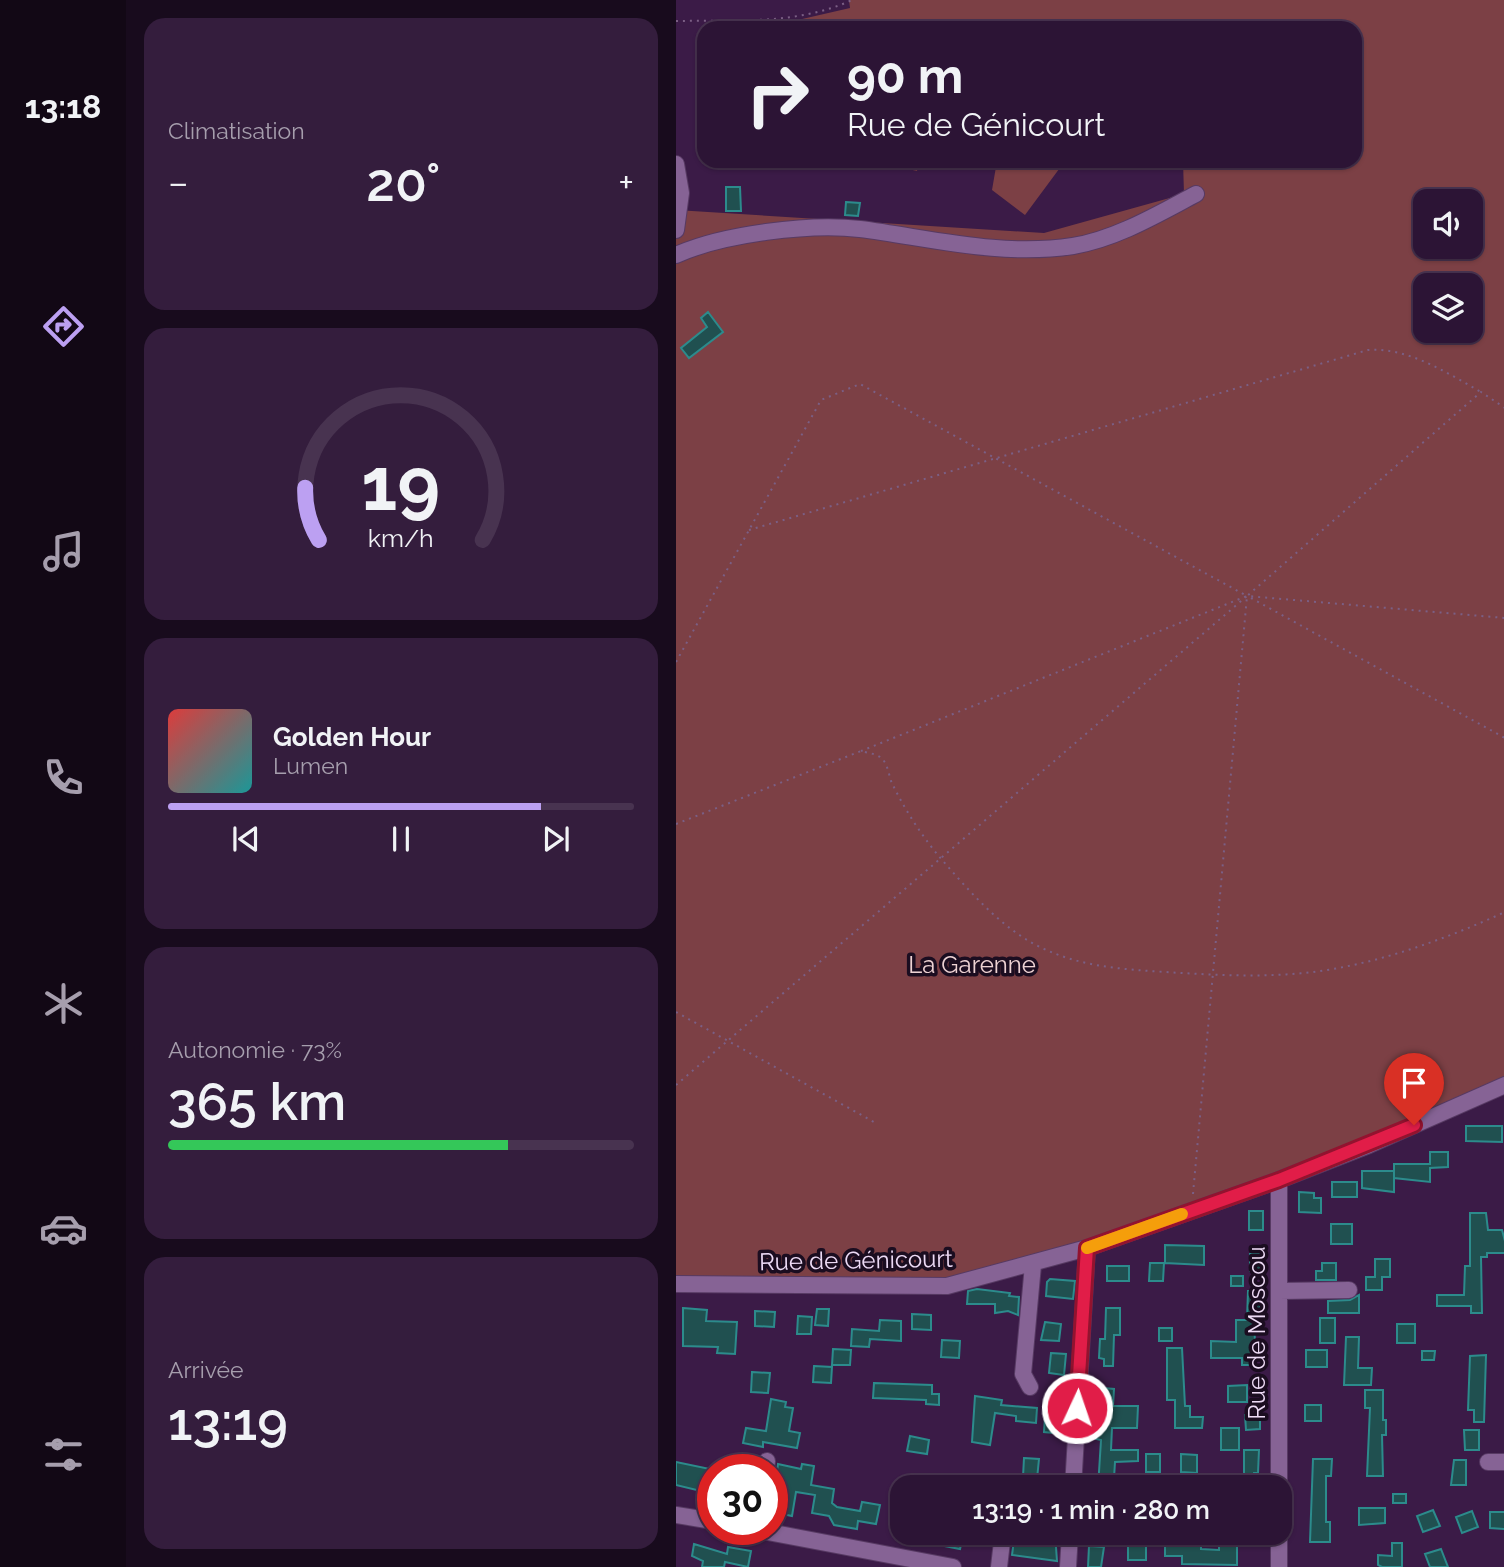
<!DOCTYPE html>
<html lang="fr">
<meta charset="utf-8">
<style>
body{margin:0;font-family:Raleway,sans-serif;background:#341d3d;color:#f1f3f6;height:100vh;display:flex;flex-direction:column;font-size:26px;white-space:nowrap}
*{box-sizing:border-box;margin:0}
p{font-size:23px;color:#a69ead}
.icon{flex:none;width:38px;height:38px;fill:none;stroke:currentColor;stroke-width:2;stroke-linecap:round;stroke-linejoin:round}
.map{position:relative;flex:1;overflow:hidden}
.side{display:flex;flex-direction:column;gap:18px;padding:18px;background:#180b1d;width:550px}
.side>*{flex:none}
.banner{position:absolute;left:21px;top:21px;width:665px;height:147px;border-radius:21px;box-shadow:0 2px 5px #0004,0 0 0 2px #483350;background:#2c1435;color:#f1f3f6;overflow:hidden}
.controls{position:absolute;left:737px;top:189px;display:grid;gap:14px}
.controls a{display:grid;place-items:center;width:70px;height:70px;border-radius:14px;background:#2c1435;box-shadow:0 2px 5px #0004,0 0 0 2px #483350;font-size:35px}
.speed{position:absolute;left:21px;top:1454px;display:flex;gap:14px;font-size:35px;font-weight:700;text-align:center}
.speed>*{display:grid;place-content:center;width:91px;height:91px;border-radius:50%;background:#2c1435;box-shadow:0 2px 5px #0004,0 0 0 2px #483350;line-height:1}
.speed .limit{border:10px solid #d22;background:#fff;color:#111}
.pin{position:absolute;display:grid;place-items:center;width:60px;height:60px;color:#fff;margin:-72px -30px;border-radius:50% 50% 50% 0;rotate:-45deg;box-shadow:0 0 7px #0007}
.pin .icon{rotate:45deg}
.me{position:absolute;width:77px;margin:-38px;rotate:3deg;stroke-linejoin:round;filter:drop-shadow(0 0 5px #0008)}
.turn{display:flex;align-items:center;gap:24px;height:147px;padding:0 35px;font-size:32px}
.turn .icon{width:91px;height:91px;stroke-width:2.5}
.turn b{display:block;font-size:49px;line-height:60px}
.big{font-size:52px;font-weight:600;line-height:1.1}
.side .tile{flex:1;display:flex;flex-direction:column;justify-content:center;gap:10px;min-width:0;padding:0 24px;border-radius:21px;background:#341d3d}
.side .dial{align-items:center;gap:0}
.dial svg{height:182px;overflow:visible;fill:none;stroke:#483350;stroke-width:7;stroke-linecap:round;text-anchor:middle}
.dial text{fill:#f1f3f6;stroke:none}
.song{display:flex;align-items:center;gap:21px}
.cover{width:84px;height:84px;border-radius:10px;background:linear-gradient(135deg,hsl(0 70% 55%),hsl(180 70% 35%))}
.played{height:7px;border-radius:4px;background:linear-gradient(90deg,#bca0f2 80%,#483350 80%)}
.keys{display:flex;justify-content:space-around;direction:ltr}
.heat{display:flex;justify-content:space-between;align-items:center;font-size:38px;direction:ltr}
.charge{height:10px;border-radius:5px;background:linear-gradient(90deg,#34c759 73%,#483350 0)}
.trip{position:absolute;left:214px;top:1475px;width:402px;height:70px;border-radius:21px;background:#2c1435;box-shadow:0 2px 5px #0004,0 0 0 2px #483350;font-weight:600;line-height:70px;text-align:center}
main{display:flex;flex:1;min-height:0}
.tabs{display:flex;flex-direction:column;width:126px;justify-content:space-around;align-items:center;background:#120815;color:#a69ead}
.tabs .icon{width:49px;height:49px}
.tabs .current{color:#bca0f2}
.tabs b{font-size:32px;color:#f1f3f6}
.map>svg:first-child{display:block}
.green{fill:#7c4045;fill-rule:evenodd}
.building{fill:#205050;stroke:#2c8b8c;stroke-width:2}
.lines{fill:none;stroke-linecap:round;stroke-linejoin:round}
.minor-casing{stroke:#573a63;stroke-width:18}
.path{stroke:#7b5f85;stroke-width:2;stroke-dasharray:2 5;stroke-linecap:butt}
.minor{stroke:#866395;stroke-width:16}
.route-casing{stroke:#92132f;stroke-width:18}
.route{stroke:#e11d48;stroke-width:12}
.slow{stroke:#f59e0b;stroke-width:12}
.labels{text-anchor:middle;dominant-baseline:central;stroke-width:7;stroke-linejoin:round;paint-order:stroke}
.park-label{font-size:24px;fill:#eed2d3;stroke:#1b0d20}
.street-label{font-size:24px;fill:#eddaf5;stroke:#1b0d20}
</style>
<main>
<nav class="tabs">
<b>13:18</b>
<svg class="icon current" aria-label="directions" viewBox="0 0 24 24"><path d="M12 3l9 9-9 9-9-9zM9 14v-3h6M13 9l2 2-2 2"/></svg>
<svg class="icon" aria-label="music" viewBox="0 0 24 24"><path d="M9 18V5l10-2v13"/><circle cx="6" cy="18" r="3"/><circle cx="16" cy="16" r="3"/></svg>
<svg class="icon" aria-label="phone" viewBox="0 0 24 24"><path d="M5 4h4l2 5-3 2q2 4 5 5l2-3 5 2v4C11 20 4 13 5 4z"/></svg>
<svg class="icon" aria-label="climate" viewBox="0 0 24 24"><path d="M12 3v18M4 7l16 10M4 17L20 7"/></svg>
<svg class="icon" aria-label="car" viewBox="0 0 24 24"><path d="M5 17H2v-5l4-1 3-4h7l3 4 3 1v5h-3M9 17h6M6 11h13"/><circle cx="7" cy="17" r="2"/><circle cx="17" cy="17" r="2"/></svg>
<svg class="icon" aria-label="filters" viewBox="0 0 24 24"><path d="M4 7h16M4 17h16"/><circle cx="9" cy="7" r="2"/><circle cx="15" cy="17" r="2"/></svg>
</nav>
<section class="side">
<div class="tile"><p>Climatisation</p>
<div class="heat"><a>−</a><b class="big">20°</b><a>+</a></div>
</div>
<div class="tile dial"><svg viewBox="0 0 100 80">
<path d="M14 69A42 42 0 1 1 86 69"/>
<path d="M14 69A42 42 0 0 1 8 46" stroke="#bca0f2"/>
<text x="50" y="56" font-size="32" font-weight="700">19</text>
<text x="50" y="72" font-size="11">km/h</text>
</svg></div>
<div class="tile">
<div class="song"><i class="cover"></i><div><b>Golden Hour</b><p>Lumen</p></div></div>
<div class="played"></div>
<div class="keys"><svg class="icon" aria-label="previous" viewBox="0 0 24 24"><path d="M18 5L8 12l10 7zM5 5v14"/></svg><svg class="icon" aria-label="pause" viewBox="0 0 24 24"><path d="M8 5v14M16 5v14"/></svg><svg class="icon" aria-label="next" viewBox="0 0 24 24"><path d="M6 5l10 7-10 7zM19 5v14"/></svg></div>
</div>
<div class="tile"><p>Autonomie · 73%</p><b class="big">365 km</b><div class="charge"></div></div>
<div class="tile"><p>Arrivée</p><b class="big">13:19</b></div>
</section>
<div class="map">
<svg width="829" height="1567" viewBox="0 0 829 1567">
<rect width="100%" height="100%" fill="#3b1b47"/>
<path class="green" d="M173,0H828V1077L669,1148L411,1240L272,1278L0,1277V210L368,233L508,194L507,161H679V28H87L174,8ZM749,201H794V247H749ZM749,285H794V331H749Z
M198,161H243L241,171Z
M321,161H389L349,215L316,190Z"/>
<path class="building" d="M50,187H64L65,211H50Z
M170,202L184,203L182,216L169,215Z
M32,312L47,332L13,358L5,348L31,327L25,318Z
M790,1126H826V1142L790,1141Z
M754,1152H772V1167L754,1168V1182L718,1178V1164H754Z
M686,1171H718V1192L686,1188Z
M656,1182H681V1197H656Z
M623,1192L638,1193V1198H645V1213L623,1212Z
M573,1211H587V1230H573Z
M794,1213H810L812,1230H826L829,1241V1253H811V1257H805L806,1313H795V1306H761V1295H788L789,1266H794Z
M655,1224H676V1244H655Z
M489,1245L528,1246V1265L489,1263Z
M574,1254H587V1272L574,1271Z
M699,1259H714V1277H706V1290H690V1277H699Z
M474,1263H488L487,1281H473Z
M646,1263H660V1280H640V1271H646Z
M431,1266H453V1281H431Z
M555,1276H567V1286H555Z
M374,1279L399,1281L397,1299L370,1296L371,1282Z
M301,1289L334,1293L333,1296L343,1297L342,1315L332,1311L319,1313V1304H291L292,1291Z
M572,1291H585L584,1320H571Z
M683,1295V1313H652V1301L674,1300Z
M7,1308L31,1310L30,1321L61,1322L59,1354L41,1353L42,1347L7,1346Z
M430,1308H444V1335H438L437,1366H428V1359L423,1358L424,1339H429Z
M141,1309H153L152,1326L139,1325Z
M79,1311L99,1312L98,1327L79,1326Z
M236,1314L255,1315V1330L236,1329Z
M122,1316L136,1317L135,1334H121Z
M644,1318H659V1343H644Z
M204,1320L225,1321V1341L194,1339L193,1347L175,1346L176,1329L203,1331Z
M560,1320H578L580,1365H566V1358H535V1341L560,1342Z
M369,1322L385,1324L383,1341L365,1340Z
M721,1324H739V1343H721Z
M483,1328H496V1341H483Z
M670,1337H683L682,1368H696L695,1385H668Z
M266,1340L284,1341L283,1358L265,1357Z
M491,1348H506L509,1406H514V1417H527L526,1428H499V1400H491Z
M157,1349L175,1350L174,1365H156Z
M630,1350H651V1367H630Z
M746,1351H759L758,1360H746Z
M375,1353L390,1354L388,1375L373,1373Z
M810,1355L808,1422H798V1410H792L794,1356Z
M138,1366L156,1367L155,1383L137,1382Z
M76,1372L94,1373L92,1393L75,1392Z
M198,1383L256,1385V1394H263V1405L250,1404V1400L197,1398Z
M571,1385V1402H552V1386Z
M427,1388L438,1389L437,1406H462L461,1428H436L435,1450H462V1461L439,1462L438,1478L432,1477V1488H422L425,1440L420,1439L421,1417H425Z
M689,1390H707V1420H710V1435H706L707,1476H691L694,1408H689Z
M299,1396L326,1400L325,1405L361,1408L360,1423L340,1421V1416L319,1413L314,1445L296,1442Z
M95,1399L110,1402L109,1407L117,1408L113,1431L124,1433L121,1448L87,1442V1447L67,1443L70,1428L90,1431Z
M629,1405H645V1421H629Z
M569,1415H584V1429L570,1430Z
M369,1417L389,1418L388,1434L368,1432Z
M545,1428H563V1450H545Z
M788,1430H803V1450H789Z
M234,1436L253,1440L251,1454L231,1451Z
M568,1450H583L582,1473H578L577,1479L568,1478Z
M470,1454H484V1472H470Z
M505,1454L521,1455V1473L505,1472Z
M348,1458L363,1459L361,1479L347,1477Z
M637,1459H656L655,1476H650V1522H654V1542H634Z
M778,1460H790V1485H775Z
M0,1462L34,1469L37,1494L0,1485Z
M102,1464L125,1469L126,1464L138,1466L135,1485L158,1489L156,1503L161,1507L184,1511L186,1502L204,1505L200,1524L182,1521L181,1529L158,1525L153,1516L136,1513L139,1495L120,1492L116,1516L96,1512Z
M717,1494H730V1503H717Z
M683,1508H709V1523L683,1525Z
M757,1510L764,1526L747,1532L741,1516Z
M796,1511L802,1527L786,1533L780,1517Z
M814,1512H829V1529L814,1528Z
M265,1533H288L284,1549L263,1545Z
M366,1533H379L381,1561L336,1555L338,1540L366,1543Z
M430,1533H443V1544L429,1543Z
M472,1533L506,1537V1544H525V1549L543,1550V1545H561V1565L506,1564V1556H489V1546L470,1545V1560H452V1545H464V1537H472Z
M716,1543H726V1567H706L702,1565V1555L716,1556Z
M18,1544L51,1554L52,1547L75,1551L72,1567L49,1562L48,1567H26L27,1561L16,1556Z
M413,1546L428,1547L425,1567H412Z
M765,1549L772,1567H754L749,1554Z"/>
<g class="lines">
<g class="minor-casing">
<path id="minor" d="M0,164L5,193L0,230
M0,255C46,234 134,223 184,229C254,238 325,257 397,246C440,239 482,214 520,194
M0,1284L271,1286L411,1248L603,1180L693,1145L829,1085
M603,1291L673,1290
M354,1387L347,1374L357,1265
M812,1462H829
M90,1470L91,1461
M331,1488L332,1484
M397,1488L411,1248
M603,1488V1180
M0,1515L37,1521
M82,1530L277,1567
M323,1567L327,1533
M392,1567L394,1533
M603,1567V1533"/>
</g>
<path class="path" d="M0,21C59,20 122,25 176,0
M73,530L692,350C732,347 771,373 805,392
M575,598L829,738
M0,662L145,400L184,384L571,596L185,751
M0,824L185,751C192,753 204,754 208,761C212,767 213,775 215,781C228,809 247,838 267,861C296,894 326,929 366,948C406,967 445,969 489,972C538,975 588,978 637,972C701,964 770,939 829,912
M0,1012L198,1122
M0,1085L571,596L829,618
M517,1194L571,596L805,392L829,408"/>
<use href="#minor" class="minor"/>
</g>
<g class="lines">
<g class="route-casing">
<path id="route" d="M401,1408L411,1248L603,1180L738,1125"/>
</g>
<use href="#route" class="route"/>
<path class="slow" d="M411,1248L506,1214"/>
</g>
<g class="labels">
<g class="park-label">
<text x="296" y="964">La Garenne</text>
</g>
<g class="street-label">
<text transform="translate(180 1260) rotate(-1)">Rue de Génicourt</text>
<text transform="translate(580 1333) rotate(-90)">Rue de Moscou</text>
</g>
</g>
</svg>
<div class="controls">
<a><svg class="icon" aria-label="sound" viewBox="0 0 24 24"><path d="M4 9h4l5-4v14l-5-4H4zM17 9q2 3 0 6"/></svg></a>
<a><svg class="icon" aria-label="layers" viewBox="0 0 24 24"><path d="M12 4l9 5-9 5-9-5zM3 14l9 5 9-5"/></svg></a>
</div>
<div class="speed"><div class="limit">30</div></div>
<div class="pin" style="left:738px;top:1125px;background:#d93025"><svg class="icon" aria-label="arrive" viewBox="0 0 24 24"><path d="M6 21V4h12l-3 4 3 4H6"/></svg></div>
<svg class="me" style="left:401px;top:1408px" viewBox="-20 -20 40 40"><circle r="17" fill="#e11d48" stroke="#fff" stroke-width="3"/><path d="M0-11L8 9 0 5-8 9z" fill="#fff"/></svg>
<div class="trip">13:19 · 1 min · 280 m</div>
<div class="banner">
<div class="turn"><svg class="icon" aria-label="right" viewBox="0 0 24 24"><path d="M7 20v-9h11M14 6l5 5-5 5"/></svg><div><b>90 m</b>Rue de Génicourt</div></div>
</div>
</div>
</main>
